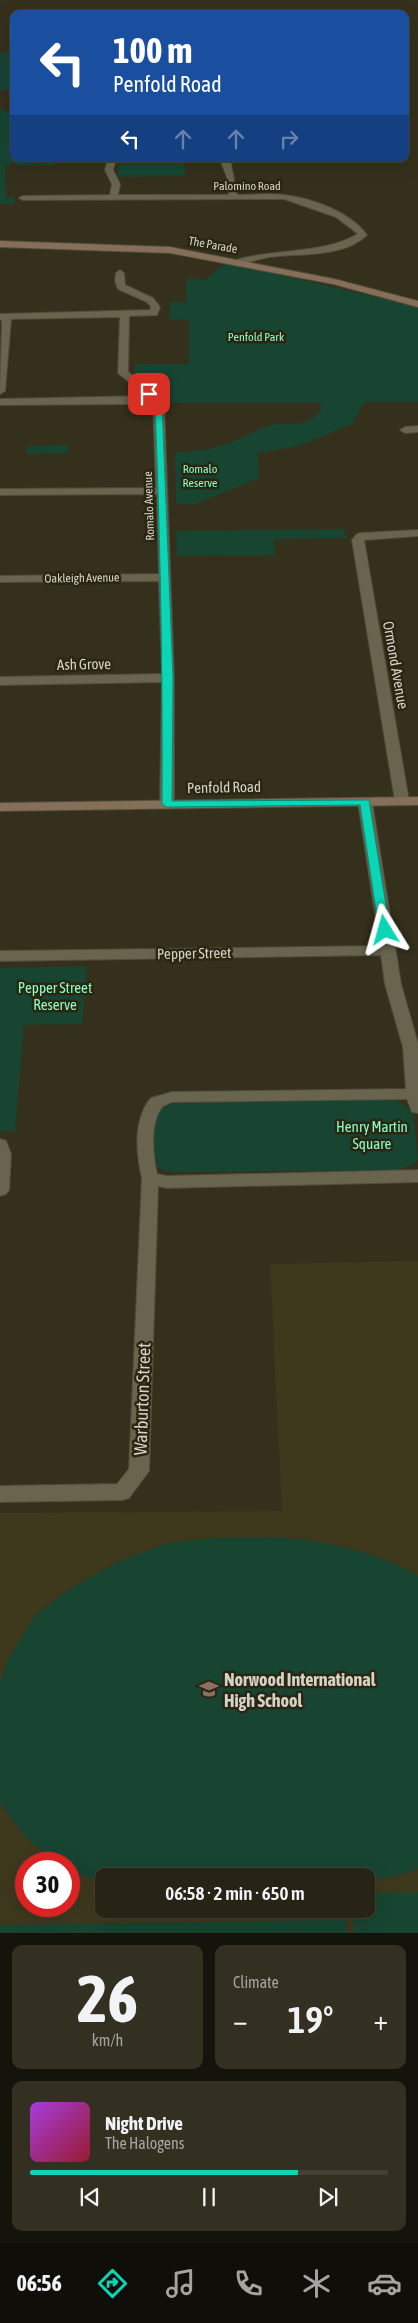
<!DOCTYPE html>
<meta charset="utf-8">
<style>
body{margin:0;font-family:"Asap Condensed",sans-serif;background:#333022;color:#f1f3f6;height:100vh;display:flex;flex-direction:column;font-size:19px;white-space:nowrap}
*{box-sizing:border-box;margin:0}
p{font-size:16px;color:#a4a4a0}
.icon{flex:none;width:28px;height:28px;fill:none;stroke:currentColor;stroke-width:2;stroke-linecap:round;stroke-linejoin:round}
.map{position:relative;height:1933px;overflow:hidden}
.sheet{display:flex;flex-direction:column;gap:12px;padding:12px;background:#15140c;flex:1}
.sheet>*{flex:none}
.guide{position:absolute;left:10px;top:10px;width:399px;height:152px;border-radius:10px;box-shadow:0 5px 20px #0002,0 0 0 1px #434134;background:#1a4fa0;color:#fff;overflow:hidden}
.speed{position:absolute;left:15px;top:1852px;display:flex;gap:10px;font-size:25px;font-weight:700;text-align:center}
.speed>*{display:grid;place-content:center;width:65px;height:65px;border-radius:50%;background:#272415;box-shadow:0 5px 20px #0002,0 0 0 1px #434134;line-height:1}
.speed .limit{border:8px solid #d22;background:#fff;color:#111}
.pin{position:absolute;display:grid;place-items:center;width:42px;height:42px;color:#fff;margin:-21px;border-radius:10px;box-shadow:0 2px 8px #0006}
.me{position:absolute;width:55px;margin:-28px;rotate:352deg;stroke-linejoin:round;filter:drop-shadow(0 0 4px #0008)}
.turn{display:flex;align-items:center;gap:18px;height:105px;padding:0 20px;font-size:22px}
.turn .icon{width:65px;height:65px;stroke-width:2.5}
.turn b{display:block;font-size:35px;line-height:42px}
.lanes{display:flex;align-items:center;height:48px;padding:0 20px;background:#0003;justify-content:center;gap:25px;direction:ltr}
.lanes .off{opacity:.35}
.big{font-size:38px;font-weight:600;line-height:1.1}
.sheet .card{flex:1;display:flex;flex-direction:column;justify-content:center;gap:8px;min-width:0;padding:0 18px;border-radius:10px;background:#333022}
.sheet .dial{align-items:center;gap:0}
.dial b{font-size:65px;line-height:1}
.song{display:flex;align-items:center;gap:15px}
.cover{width:60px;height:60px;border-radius:8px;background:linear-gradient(135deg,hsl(280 70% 55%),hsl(350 70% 35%))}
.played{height:5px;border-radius:2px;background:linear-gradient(90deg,#0bd5b5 75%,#434134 75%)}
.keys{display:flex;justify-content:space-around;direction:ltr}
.heat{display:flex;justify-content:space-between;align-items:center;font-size:28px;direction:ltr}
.sheet .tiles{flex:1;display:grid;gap:12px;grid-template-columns:1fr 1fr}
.card:last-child{grid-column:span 2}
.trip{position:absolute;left:95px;top:1868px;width:280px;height:50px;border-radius:10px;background:#272415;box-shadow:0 5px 20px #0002,0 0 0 1px #434134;font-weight:600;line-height:50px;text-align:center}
.tab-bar{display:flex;height:80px;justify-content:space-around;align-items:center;background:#100e08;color:#a4a4a0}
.tab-bar .icon{width:35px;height:35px}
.tab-bar .on{color:#0bd5b5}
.tab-bar b{font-size:22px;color:#f1f3f6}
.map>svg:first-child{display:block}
.built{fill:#3e381d;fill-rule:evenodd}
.green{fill:#174532}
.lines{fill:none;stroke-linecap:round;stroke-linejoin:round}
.street-casing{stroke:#504c3b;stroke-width:2}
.secondary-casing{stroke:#504c3b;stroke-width:2}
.street{fill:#68644e;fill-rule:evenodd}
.secondary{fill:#866f58;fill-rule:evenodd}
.route{fill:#0bd5b5;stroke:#078a76}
.labels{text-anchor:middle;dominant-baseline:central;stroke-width:5;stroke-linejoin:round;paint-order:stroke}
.far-street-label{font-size:12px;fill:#d5d3c7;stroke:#2a2612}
.far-park-label{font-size:12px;fill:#86fec7;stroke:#2a2612}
.street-label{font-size:15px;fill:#d5d3c7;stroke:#2a2612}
.park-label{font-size:15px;fill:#86fec7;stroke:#2a2612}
.near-street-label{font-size:18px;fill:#d5d3c7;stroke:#2a2612}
.near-poi-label{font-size:18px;font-weight:bold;fill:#d5d3c7;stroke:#2a2612;text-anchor:start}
</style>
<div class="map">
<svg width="418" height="1933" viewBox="0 0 418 1933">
<rect width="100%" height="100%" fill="#34301c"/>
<path class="built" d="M418,1261V1933H0V1513L282,1511L270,1264ZM26,1864H69V1906H26ZM104,1876H366V1909H104Z"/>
<path class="green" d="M14,51V90H0V53Z
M0,108L9,113L14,112V159L54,160L55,166L15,165L16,161L5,167L6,197H15L14,204H0Z
M118,159H183L186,176L118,177Z
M226,262L418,307V402H364L352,424L298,446L258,453L259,478L195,504H176L175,452C196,452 220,448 240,439C249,435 258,429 268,426C290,419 304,433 321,409L320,403H172L134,379L135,364H189V320L169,319L170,302H186V278L205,280Z
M68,445V453L26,454L27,446Z
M344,529L346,538L274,539L275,555L177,556L176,531Z
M87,966L82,1024L24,1025L15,1131H0V968Z
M395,1099L413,1112L418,1159L411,1166L392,1170L167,1172L158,1167C154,1156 151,1117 160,1109C163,1105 170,1104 174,1103Z
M279,1537C329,1543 374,1550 418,1576V1868L411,1872L366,1882V1876H104V1882L74,1873L69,1869V1864H61L27,1839L0,1803V1682L8,1659L36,1614L70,1589L119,1561L169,1543L211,1538Z
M418,1892V1933H354L352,1909H366V1893Z
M346,1920L347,1933H0V1925Z"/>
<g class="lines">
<g class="street-casing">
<path id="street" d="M108,159H116L113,170L120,184L118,195H229L227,177L221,162L222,159H230L237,195C252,195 269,193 284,195C312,198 350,212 367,235C343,258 300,253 269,257C259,259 249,262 239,265L236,264V260C276,248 321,255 358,234L336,217L284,199L23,200L19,198L23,196L110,195L112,184L105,170Z
M120,270L124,273L125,285L153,298L160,307L157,315L129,316L128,372L159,396L164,403L174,678V804L167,808L160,804L162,682L0,685V677L162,674L159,581L0,582V576L159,574L157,494L0,495V489L156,488L153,401L131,404L0,405V399L147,396L118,373L120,317L11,319L5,391L0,394L2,320H0V314L150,310L151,307L147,302L118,289L115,281L116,273Z
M418,426V432L405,433L400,430L405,427Z
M418,530V536L364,540L409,801L402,805L395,801L352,540L357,534L361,533Z
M365,798L372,802L401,984L418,1044V1113L412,1112L407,1099L172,1102L163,1106C149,1122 153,1155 157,1174L167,1176L418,1170V1182L167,1188L158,1186L149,1471L129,1498L122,1500L0,1502V1486L117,1484L129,1469L142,1178C136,1153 133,1119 151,1098L172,1092L406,1089L403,1047L385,984L381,955L0,961V951L380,946L358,802Z
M0,1139L6,1141L11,1154L9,1190L6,1194L0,1196Z"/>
</g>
<g class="secondary-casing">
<path id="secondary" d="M0,241L170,247L334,279L418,301V307L333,284L170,253L0,247Z
M418,797V805L0,811V803Z"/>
</g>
<use href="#street" class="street"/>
<use href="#secondary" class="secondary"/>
</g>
<path class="route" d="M149,392L162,403L173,678L172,801L369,800L390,930L389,933L385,934L379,930L360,805L167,807L162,804C163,671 160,537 155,404L146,394Z"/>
<defs>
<g id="school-bare" transform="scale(1.5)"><path d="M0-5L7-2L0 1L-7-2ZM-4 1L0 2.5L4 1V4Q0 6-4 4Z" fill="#8d6e63" stroke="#2a2612" stroke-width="2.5" paint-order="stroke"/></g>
</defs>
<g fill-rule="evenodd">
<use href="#school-bare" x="209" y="1689"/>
</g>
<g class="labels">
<g class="far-street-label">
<text x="247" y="186">Palomino Road</text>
<text transform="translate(213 245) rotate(10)">The Parade</text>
<text transform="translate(149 506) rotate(-92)">Romalo Avenue</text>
<text transform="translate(82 578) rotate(-1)">Oakleigh Avenue</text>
</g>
<g class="far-park-label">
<text x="256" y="337">Penfold Park</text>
<text x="200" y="469">Romalo<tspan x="200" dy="14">Reserve</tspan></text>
</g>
<g class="street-label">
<text transform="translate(84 664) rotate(-1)">Ash Grove</text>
<text transform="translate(396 665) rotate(80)">Ormond Avenue</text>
<text transform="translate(224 787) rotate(-1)">Penfold Road</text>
<text transform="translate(194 953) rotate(-1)">Pepper Street</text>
</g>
<g class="park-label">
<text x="55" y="987">Pepper Street<tspan x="55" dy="17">Reserve</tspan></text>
<text x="372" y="1126">Henry Martin<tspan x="372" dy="17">Square</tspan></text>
</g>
<g class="near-street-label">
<text transform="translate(142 1399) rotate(-88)">Warburton Street</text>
</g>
<g class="near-poi-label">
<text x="224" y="1679">Norwood International<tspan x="224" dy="21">High School</tspan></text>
</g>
</g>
</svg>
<div class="speed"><div class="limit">30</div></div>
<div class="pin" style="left:149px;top:394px;background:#d93025"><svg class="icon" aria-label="arrive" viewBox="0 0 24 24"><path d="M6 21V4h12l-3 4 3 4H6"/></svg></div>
<svg class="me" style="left:385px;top:930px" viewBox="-20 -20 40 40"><path d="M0-17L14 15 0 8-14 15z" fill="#0bd5b5" stroke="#fff" stroke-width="4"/></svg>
<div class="trip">06:58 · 2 min · 650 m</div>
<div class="guide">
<div class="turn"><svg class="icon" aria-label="left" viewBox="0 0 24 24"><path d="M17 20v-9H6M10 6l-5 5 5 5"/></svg><div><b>100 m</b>Penfold Road</div></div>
<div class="lanes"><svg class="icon" aria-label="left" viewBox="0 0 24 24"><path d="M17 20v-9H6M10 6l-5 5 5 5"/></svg><svg class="icon off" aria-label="ahead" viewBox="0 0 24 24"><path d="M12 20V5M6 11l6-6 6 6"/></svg><svg class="icon off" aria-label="ahead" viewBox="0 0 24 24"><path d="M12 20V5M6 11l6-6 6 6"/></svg><svg class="icon off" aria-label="right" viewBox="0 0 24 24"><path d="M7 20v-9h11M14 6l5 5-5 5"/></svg></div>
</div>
</div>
<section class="sheet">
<div class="tiles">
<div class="card dial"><b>26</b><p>km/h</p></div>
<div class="card"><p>Climate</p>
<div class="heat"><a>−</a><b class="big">19°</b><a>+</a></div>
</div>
<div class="card">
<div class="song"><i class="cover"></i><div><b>Night Drive</b><p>The Halogens</p></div></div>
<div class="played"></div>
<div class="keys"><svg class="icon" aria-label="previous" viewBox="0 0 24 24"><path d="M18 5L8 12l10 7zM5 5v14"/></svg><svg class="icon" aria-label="pause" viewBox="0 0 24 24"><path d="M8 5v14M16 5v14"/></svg><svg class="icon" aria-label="next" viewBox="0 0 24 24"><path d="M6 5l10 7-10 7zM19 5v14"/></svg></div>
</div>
</div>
</section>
<nav class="tab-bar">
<b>06:56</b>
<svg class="icon on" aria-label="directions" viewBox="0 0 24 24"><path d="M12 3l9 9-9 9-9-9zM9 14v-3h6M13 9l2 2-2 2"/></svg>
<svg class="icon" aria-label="music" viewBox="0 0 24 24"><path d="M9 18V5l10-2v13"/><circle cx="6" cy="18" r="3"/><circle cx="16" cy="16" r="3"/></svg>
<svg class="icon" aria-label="phone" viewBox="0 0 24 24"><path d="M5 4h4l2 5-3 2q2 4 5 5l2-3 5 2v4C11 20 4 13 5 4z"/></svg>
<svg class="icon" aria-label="climate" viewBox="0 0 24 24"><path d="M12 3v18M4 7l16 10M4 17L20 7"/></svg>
<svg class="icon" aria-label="car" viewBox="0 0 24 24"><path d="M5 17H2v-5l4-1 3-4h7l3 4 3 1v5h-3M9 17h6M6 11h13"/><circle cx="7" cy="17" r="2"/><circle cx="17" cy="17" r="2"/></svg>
</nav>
